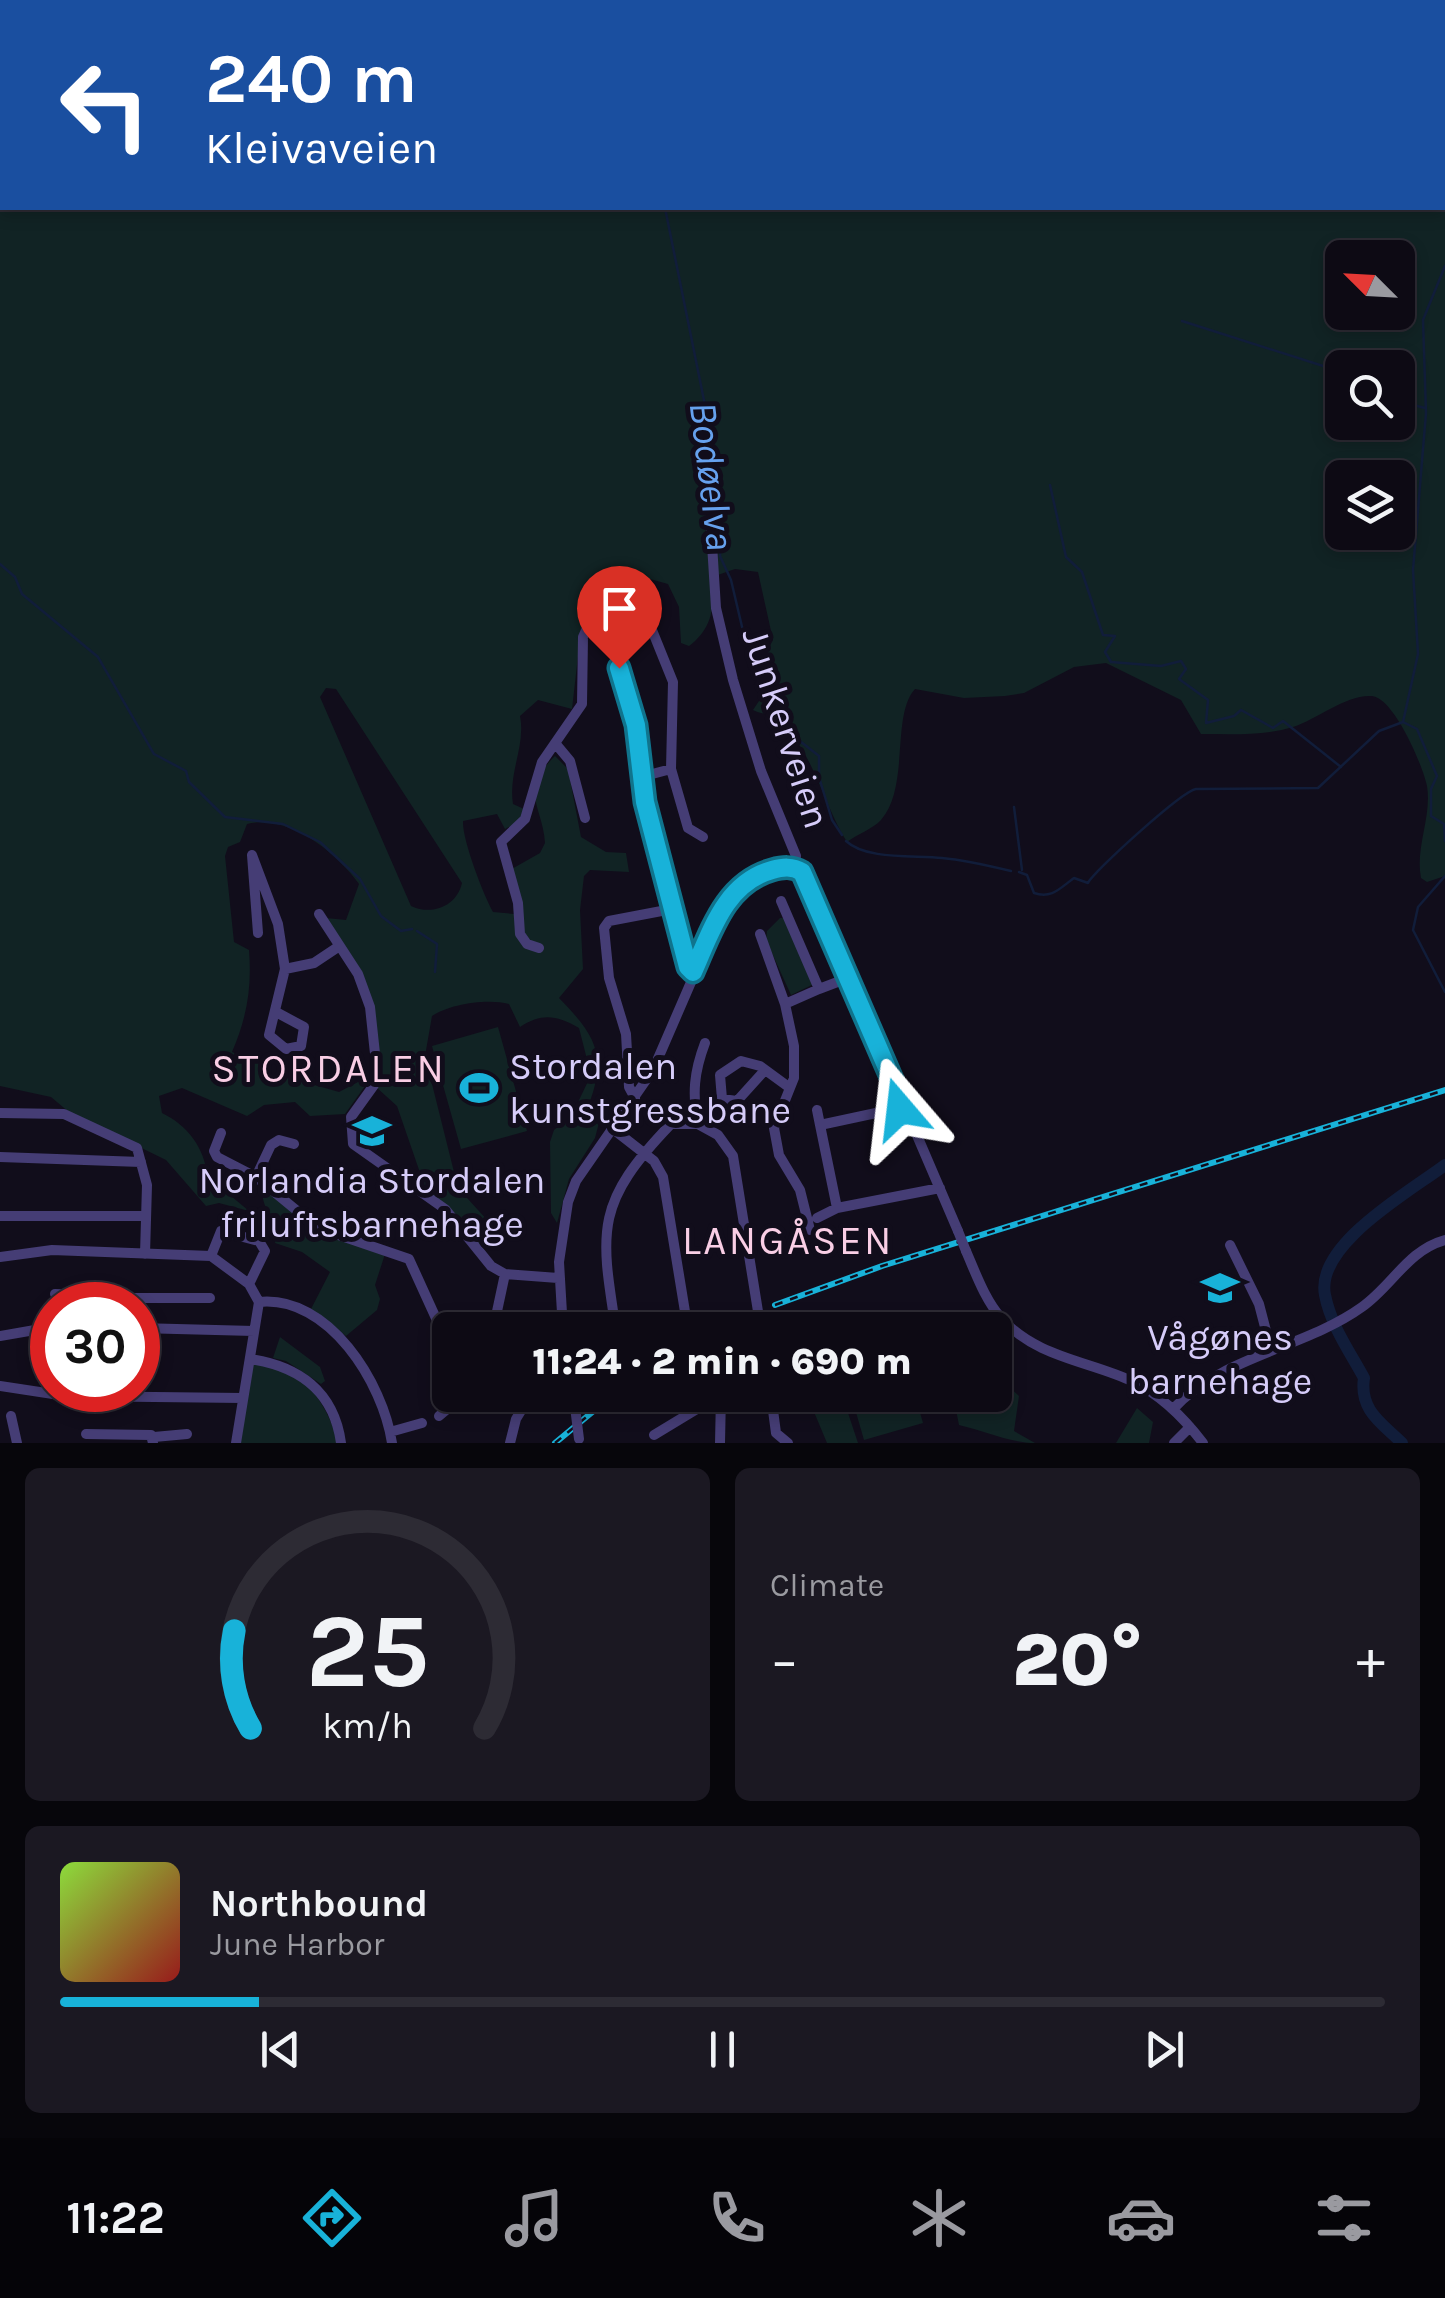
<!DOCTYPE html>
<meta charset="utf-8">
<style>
body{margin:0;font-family:Karla,sans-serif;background:#1b1822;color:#f1f3f6;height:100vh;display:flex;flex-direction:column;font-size:38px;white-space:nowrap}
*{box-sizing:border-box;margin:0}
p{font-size:32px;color:#9a9aa0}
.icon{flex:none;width:55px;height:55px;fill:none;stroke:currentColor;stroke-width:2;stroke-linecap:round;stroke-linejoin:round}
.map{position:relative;height:1443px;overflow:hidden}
.side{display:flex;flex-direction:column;gap:25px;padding:25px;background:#07060b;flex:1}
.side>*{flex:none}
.top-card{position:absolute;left:0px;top:0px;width:1445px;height:210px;box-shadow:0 5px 15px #0003,0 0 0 2px #2d2b34;background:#1a4fa0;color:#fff;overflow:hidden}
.needle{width:65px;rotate:294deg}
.buttons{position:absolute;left:1325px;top:240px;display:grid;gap:20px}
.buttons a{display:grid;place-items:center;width:90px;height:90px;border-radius:15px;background:#0d0a14;box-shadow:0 5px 15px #0003,0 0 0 2px #2d2b34;font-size:50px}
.speed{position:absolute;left:30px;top:1282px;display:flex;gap:20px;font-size:50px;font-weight:700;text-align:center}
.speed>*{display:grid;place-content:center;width:130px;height:130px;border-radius:50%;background:#0d0a14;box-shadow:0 5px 15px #0003,0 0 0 2px #2d2b34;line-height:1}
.speed .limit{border:15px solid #d22;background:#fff;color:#111}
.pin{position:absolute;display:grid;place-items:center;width:85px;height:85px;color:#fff;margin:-102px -42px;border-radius:50% 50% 50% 0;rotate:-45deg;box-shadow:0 0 10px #0007}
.pin .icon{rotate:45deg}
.me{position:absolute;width:110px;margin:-55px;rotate:343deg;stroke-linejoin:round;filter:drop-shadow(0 0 8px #0008)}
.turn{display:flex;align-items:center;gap:35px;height:210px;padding:0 40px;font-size:45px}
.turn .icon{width:130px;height:130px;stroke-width:2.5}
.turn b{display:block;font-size:70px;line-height:85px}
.big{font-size:75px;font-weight:800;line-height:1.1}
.side .card{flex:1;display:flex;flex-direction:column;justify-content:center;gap:15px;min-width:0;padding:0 35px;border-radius:15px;background:#1b1822}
.side .dial{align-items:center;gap:0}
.dial svg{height:260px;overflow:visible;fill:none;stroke:#2d2b34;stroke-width:7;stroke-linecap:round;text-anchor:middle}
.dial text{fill:#f1f3f6;stroke:none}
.song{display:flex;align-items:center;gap:30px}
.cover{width:120px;height:120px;border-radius:15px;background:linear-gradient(135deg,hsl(90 70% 55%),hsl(0 70% 35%))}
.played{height:10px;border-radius:5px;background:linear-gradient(90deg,#18b2d9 15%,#2d2b34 15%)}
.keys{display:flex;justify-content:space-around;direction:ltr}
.heat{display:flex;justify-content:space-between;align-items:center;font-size:55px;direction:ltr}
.side .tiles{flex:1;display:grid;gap:25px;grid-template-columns:1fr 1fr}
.card:last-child{grid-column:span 2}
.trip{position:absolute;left:432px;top:1312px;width:580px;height:100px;border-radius:15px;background:#0d0a14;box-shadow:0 5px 15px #0003,0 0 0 2px #2d2b34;font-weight:800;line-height:100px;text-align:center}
.menu{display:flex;height:160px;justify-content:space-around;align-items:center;background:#050408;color:#9a9aa0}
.menu .icon{width:70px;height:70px}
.menu .current{color:#18b2d9}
.menu b{font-size:45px;color:#f1f3f6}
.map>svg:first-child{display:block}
.green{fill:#112324;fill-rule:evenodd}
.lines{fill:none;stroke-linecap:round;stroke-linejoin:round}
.stream{stroke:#111d3a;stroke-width:2.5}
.river{stroke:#111d3a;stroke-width:12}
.minor{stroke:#453d75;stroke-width:10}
.rail-casing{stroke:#18b2d9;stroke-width:6}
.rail{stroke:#110d1b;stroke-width:2.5;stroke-dasharray:8;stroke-linecap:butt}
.minor-bridge{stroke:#453d75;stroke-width:10}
.route-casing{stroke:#10748d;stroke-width:25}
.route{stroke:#18b2d9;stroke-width:18}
.labels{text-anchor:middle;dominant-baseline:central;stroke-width:10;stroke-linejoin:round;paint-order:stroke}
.street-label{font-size:38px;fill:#d6ccf9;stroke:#110d1b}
.poi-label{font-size:38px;fill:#d6ccf9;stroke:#110d1b}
.water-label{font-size:40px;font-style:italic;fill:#66a1ee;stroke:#110d1b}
.neighbourhood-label{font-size:40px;letter-spacing:2.5px;fill:#f9cee5;stroke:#110d1b}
</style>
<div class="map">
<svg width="1445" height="1443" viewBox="0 0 1445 1443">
<rect width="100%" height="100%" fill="#110d1b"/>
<path class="green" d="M0,0L492,2H2V208H1442V2H522L1445,0V876L1427,882L1421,878C1415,847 1432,817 1427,786C1423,766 1394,698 1372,696C1347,694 1317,719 1293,727C1264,736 1232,734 1201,734L1181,700L1106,663L1074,667L1024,693L1005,696L964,698L915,689C891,715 910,787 881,820C873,829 857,834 847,842C822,803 813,746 774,718C768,713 760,714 753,710L765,692L761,663L773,640L758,572L735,569L712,577C715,605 713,628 689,646L681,643L679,607L668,584L650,579L636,612L604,606L596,621L581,630L572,709L538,700L520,716C526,745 508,773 513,804L524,809L522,820L505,829L497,814L463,821C462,839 483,894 493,912L514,914L510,870L540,853L545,843C543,806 518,792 555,756L568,769L581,837L606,852L626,853L629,872L590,870L584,876L580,910L583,969L559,998C594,1034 608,1054 589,1104L600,1119L595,1138L569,1179L557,1223L551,1213L550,1142L554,1130L571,1117L591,1075L579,1028C556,1015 542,1013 520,1027L509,1004C488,998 449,1004 432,1016L425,1056L458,1188L488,1221L487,1245L480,1252L427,1193L397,1106L376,1087L371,997L326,918L346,920L359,884C336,852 289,814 247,824L240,842L228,847L225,856L234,942L249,950C252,988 247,1017 232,1052L265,1066L269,1077L283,1076L339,1092L360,1081L365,1086L345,1114L310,1116L295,1102L264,1105L247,1116L182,1088L159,1096L162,1113C187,1125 205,1148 207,1176L249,1211L219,1203L206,1206L166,1160L70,1113L51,1097L0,1086ZM1342,258H1398V312H1342ZM1342,368H1398V422H1342ZM1342,478H1398V532H1342ZM326,688L336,689L462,883C457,906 432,916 411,906L320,697Z
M780,918H786L814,984L791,995L766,940L767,931Z
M498,1027L527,1131L461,1149L432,1046Z
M263,1188L305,1222L385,1254L375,1285L380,1299L377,1310L346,1336L311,1309L330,1272L302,1252L275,1243C279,1220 259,1208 263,1188Z
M280,1337L320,1367L325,1381L321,1384L286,1361L273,1358Z
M253,1364C305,1369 323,1397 339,1443H240Z
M995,1374L1019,1396L1014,1431L1035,1443C1010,1443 985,1431 959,1425L953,1395H995Z
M807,1395H842L858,1443H827Z
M851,1395H915L923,1423L864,1440Z
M1137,1408L1153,1422L1149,1443H1116Z"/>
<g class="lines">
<path class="stream" d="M594,0L595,2
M1445,0V62
M665,208L710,430L722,511L720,556L731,580L743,631L760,656L768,687L792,733
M1182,321L1342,372
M1398,401L1425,408
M1050,485L1066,557L1082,572L1103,635L1115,636L1105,652L1111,662L1161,666L1181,661L1186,669L1179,679L1208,700L1206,723L1234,716L1241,710L1273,728L1283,721L1341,767
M0,564L15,577L22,594L98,657L154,754L186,771L189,782L225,817L283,824L320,842L360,879L381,916L401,931L412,929
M1403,722L1418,654L1413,570L1426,413L1423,320L1445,266
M796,738L819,756V777L832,820L842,835
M1014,807L1022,870
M846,841C866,860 914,855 942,858C964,860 990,866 1011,871
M1019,872L1027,875L1034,893C1052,899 1060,888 1074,878L1088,883C1093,872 1182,791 1196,789L1318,788L1379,731L1403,722L1417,729L1437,776L1431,789V816L1444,824L1445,841
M1445,876L1418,907L1413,930L1445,992
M417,931L437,944L435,972"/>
<path class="river" d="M1402,1443C1383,1424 1359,1411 1364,1378C1350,1352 1331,1326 1325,1295C1315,1245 1409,1192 1445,1165"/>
<path class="minor" d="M711,528L716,608L733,680L761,771L796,856L795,868L807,879L958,1231
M650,625L673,682L671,769L688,828L703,837
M555,743L570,761L585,818
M641,777L671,769
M252,855L278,924L285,969L269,1035L286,1049L301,1046L304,1027L276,1012
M252,855L258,933
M319,914L358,974L370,1007L377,1072L374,1085L351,1117L353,1144L445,1209L491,1266L505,1274L558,1278
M760,934L785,1004L819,989L781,901
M539,948L527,944L520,934L518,903L501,842L525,819L542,762L582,704L583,637L587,628L597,624C629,644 637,762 645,800C656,855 672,910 687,965L693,972
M285,969L314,963L338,947
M819,989L848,978
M785,1004L794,1046V1078L774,1128L779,1155L800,1190L810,1230
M705,1043C694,1072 692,1094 698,1124L718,1135L733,1156L761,1330
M765,1070L737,1101L722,1099L720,1075L741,1061L760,1066L790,1088
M635,1098L629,1087L626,1034L609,978L604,928L609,921L672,909
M817,1110L820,1125
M0,1113L64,1114L137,1148L147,1185L145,1254
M613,1129L654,1161L663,1177L688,1330
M221,1133L214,1151L217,1157L256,1177L318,1228L409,1259L450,1349
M0,1157L141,1162
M256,1177L271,1145L279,1140L294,1144
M837,1208L820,1125L904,1107
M0,1216H146
M817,1218L837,1208L940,1188
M1230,1245L1259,1304L1271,1350
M966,1251C976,1274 985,1300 1002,1319C1037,1358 1090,1361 1134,1382C1162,1396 1184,1418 1203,1443
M211,1256L221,1231L259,1241L265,1251L249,1284
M0,1257L52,1250L211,1256L249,1284L259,1302
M55,1294L81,1295L82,1305
M83,1298H210
M259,1302C329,1295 383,1383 392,1443
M138,1328L254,1331
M493,1330L505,1274
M563,1330L559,1262L568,1202L576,1181L653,1070L724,906L755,877L795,868
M616,1330C600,1229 595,1203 671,1124H698
M0,1336L52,1327
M250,1359C298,1366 334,1391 341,1443
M0,1386L66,1396L243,1398
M771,1395L776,1433L788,1443
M1173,1409C1222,1356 1305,1348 1362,1307C1392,1286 1408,1250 1445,1240
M11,1416L17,1443
M439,1416L464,1395
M390,1432L422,1423
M86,1434L151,1435L153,1443
M654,1435L720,1395
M154,1437L187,1434
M236,1443L259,1302
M510,1443L516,1419L527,1401L572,1396
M720,1443L721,1395
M1174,1443L1190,1427"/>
<g class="rail-casing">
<path id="rail" d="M775,1305L882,1266L1445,1090
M555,1443L596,1409"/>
</g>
<use href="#rail" class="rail"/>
<path class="minor-bridge" d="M958,1231L966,1251
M575,1407L579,1439"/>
</g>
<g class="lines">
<g class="route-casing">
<path id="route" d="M619,668L636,725L645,802L688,967L693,972C711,932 725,883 772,870C783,867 792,866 802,872L904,1107L900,1109"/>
</g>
<use href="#route" class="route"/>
</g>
<defs>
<g id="stadium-bare" transform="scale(3)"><path d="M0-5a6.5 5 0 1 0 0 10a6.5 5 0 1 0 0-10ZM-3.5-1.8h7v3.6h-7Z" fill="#18b2d9" stroke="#110d1b" stroke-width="2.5" paint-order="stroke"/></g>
<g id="school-bare" transform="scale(3)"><path d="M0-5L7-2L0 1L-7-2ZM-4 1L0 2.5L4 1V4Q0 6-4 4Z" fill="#18b2d9" stroke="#110d1b" stroke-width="2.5" paint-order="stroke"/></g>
</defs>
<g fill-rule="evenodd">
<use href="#stadium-bare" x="479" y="1088"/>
<use href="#school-bare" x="372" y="1131"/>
<use href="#school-bare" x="1220" y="1288"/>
</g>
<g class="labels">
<g class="street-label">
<text transform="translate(786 728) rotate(72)">Junkerveien</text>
</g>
<g class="poi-label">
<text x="509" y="1066" text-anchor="start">Stordalen<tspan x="509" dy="44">kunstgressbane</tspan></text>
<text x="372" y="1180">Norlandia Stordalen<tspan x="372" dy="44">friluftsbarnehage</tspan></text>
<text x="1220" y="1337">Vågønes<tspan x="1220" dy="44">barnehage</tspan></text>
</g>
<g class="water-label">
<text transform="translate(712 476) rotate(83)">Bodøelva</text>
</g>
<g class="neighbourhood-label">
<text x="329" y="1068">STORDALEN</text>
<text x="788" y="1240">LANGÅSEN</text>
</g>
</g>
</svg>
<div class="buttons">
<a><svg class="needle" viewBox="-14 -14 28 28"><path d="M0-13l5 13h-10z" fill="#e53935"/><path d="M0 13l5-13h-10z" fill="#9a9aa0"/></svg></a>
<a><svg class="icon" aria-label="search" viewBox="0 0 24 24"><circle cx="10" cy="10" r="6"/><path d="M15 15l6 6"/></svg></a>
<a><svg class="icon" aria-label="layers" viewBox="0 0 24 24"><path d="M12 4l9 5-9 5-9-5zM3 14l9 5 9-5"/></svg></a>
</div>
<div class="speed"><div class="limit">30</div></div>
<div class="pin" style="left:619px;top:668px;background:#d93025"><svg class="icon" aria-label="arrive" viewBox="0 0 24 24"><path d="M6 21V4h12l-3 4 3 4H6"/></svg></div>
<svg class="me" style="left:900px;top:1109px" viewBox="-20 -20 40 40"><path d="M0-17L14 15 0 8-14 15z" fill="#18b2d9" stroke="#fff" stroke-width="4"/></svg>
<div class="trip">11:24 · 2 min · 690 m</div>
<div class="top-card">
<div class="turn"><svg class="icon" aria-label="left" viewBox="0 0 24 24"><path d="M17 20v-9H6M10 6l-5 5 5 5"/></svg><div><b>240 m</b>Kleivaveien</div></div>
</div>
</div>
<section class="side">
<div class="tiles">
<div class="card dial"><svg viewBox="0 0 100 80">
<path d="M14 69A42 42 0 1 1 86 69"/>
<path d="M14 69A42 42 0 0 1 9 39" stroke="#18b2d9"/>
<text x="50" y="56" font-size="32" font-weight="700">25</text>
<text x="50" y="72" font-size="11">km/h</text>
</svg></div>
<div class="card"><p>Climate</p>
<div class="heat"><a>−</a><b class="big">20°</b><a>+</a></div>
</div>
<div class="card">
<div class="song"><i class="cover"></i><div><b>Northbound</b><p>June Harbor</p></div></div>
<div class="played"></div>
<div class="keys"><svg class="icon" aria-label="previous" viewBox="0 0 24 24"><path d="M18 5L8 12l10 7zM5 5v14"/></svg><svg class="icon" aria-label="pause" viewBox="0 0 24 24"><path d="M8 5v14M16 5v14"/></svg><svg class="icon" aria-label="next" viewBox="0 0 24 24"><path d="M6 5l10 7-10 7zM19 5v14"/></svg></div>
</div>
</div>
</section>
<nav class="menu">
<b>11:22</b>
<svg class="icon current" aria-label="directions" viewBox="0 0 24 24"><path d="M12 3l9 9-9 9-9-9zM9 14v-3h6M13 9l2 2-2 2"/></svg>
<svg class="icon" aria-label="music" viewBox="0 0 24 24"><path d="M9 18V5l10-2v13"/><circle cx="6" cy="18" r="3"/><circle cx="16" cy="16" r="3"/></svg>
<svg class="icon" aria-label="phone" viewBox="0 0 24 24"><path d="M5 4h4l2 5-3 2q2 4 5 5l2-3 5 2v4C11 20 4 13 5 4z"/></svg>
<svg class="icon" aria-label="climate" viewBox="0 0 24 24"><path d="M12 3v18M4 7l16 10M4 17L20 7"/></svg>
<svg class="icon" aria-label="car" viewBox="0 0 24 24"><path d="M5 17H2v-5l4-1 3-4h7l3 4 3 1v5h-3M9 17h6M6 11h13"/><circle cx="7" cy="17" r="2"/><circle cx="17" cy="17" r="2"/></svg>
<svg class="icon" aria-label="filters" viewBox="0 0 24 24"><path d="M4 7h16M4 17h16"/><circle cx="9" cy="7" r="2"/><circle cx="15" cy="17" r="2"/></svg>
</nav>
